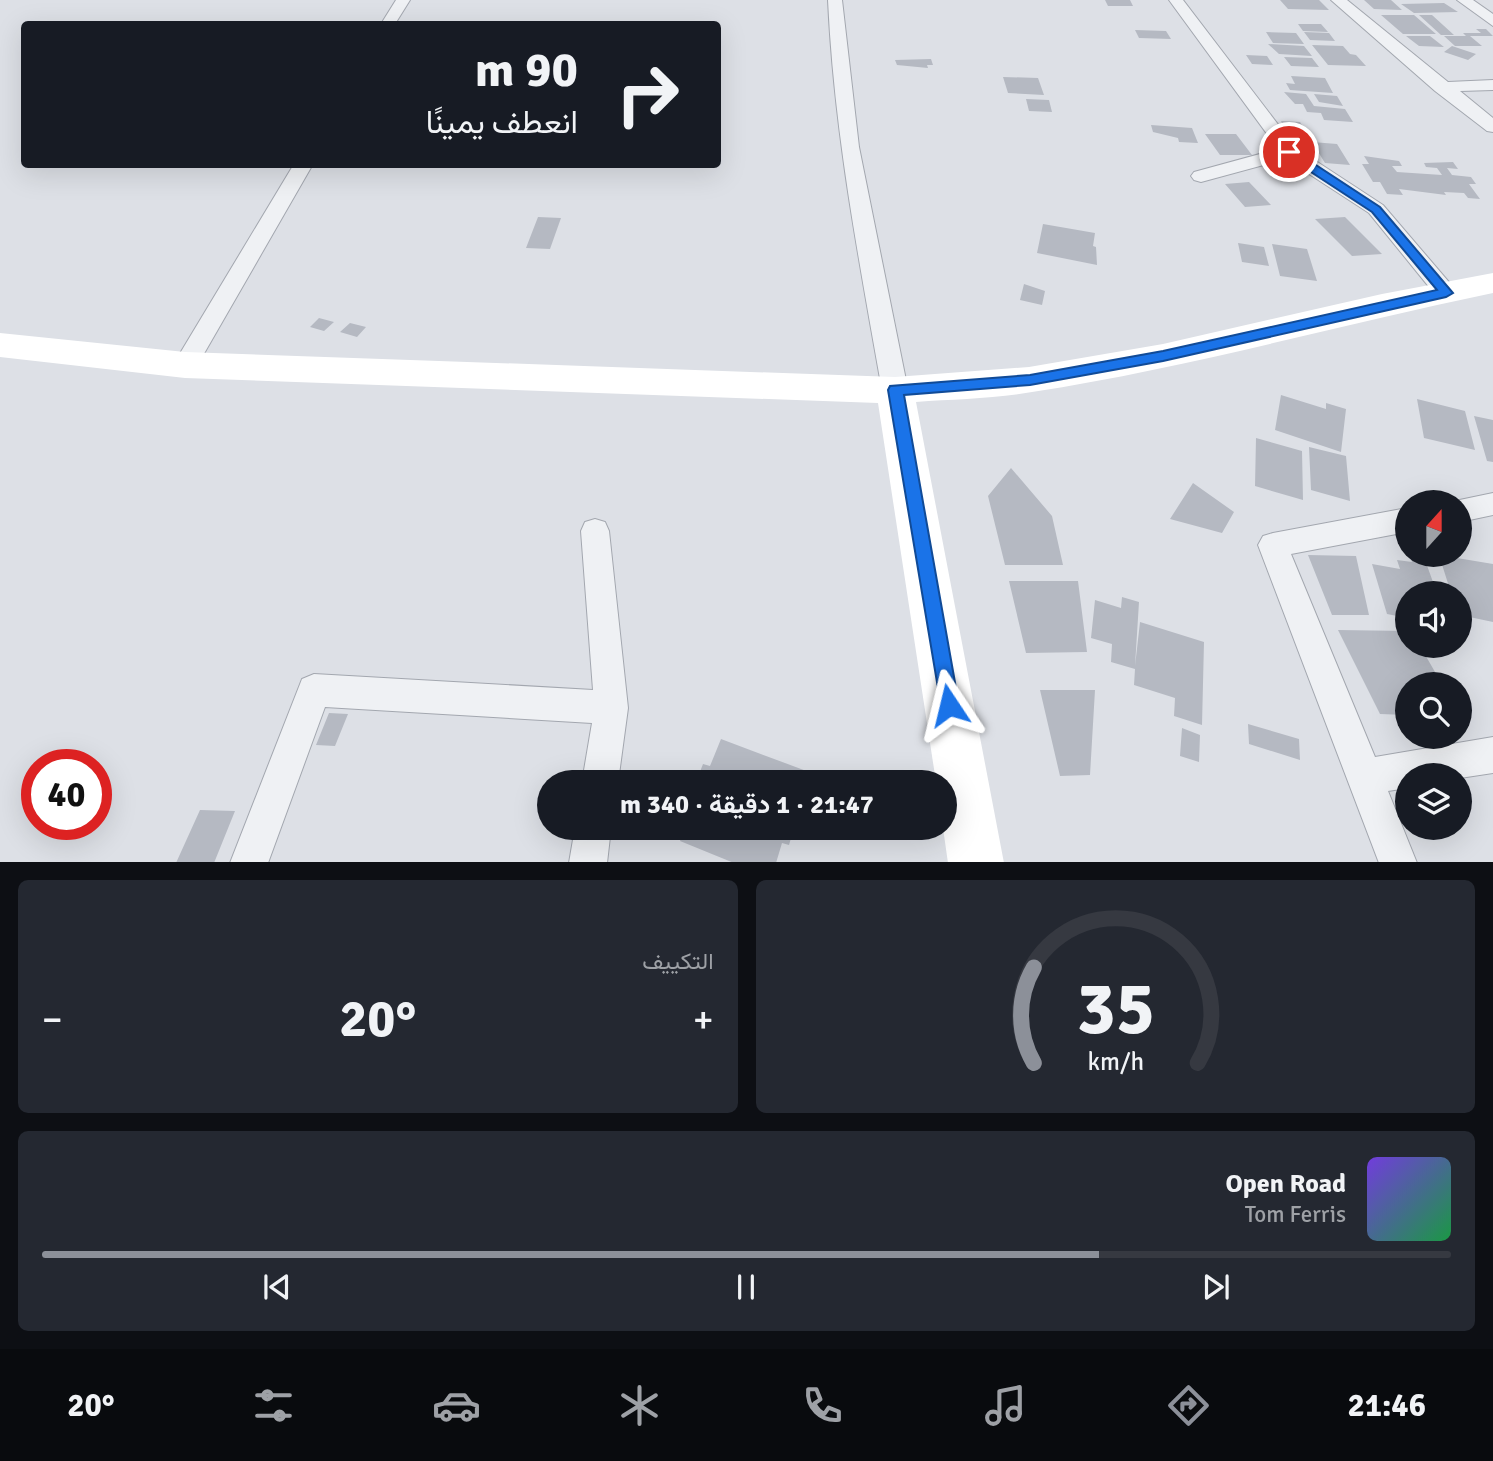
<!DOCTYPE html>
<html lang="ar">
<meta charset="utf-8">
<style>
body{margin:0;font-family:Signika,Vazirmatn,sans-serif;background:#242831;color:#f1f3f6;direction:rtl;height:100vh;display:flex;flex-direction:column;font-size:26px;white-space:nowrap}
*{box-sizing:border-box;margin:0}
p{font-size:23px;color:#9ea1a6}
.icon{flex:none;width:38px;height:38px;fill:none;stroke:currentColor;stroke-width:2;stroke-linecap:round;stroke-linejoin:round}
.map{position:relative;height:862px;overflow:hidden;direction:ltr}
.details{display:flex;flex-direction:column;gap:18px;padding:18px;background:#0d0f14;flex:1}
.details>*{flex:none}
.banner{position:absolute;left:21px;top:21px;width:700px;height:147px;border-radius:7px;box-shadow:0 7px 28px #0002;direction:rtl;background:#171b24;color:#f1f3f6;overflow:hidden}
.needle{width:46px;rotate:21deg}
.fabs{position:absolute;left:1395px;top:490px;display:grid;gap:14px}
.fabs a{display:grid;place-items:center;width:77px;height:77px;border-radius:50%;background:#171b24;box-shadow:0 7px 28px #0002;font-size:35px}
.speed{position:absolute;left:21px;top:749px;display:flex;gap:14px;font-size:35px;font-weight:700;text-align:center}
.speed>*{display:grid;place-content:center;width:91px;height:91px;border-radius:50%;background:#171b24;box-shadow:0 7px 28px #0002;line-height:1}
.speed .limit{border:10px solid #d22;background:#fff;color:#111}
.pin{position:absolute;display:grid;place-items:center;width:60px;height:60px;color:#fff;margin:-30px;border:4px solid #fff;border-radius:50%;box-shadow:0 2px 7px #0007}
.me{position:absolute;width:77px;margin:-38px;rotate:350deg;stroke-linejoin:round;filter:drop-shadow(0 0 5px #0008)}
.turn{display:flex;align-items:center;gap:24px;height:147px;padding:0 28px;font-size:32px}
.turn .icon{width:91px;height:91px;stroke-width:2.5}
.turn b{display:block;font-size:49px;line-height:60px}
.big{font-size:52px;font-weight:700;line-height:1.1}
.details .widget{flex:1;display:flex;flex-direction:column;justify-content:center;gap:10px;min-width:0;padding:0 24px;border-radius:10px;background:#242831}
.details .dial{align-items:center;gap:0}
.dial svg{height:182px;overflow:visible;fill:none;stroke:#363941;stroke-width:7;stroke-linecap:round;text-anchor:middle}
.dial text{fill:#f1f3f6;stroke:none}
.song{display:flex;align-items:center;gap:21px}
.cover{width:84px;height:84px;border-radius:10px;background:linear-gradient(135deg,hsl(260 70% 55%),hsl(140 70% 35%))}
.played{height:7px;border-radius:4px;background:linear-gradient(90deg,#8c9099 75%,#363941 75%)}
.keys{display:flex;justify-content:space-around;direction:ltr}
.heat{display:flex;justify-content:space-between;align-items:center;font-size:38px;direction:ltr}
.details .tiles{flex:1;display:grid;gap:18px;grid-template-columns:1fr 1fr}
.widget:last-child{grid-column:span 2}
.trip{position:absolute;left:537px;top:770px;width:420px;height:70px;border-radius:35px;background:#171b24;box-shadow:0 7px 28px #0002;font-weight:700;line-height:70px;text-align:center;direction:rtl}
.tab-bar{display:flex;height:112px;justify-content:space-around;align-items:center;background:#090b0e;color:#9ea1a6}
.tab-bar .icon{width:49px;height:49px}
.tab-bar .on{color:#8c9099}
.tab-bar b{font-size:32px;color:#f1f3f6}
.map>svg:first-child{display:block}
.building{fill:#b5b9c2}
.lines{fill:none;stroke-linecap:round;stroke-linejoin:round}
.street-casing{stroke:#a3a7af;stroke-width:2}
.street{fill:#eff1f4;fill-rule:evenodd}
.secondary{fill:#fff;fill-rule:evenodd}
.route{fill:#1a73e8;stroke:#114b97;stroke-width:2}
</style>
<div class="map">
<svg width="1493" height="863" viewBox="0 0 1493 863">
<rect width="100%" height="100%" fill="#dde0e6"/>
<path class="building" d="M1105,0H1130L1133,6H1108Z
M1280,0H1319L1329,10L1288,9Z
M1364,0H1391L1402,10L1374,9Z
M1444,3L1458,12L1414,13L1401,4Z
M1381,15H1414L1436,34H1403Z
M1419,15H1432L1454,35H1441Z
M1298,24H1321L1328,32L1303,31Z
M1476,29H1486L1493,36H1466L1463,33H1481Z
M1135,30L1166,31L1171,39L1139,38Z
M1266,32L1296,33L1304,44L1273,43Z
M1304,32L1329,33L1335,41L1310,40Z
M1406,36H1430L1444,47L1419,46Z
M1444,36H1470L1482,46H1455Z
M1268,44L1304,46L1312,56L1279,54Z
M1312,45L1343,46L1350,54L1356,55L1366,66L1328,65Z
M1452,46L1476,54L1468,60L1444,52Z
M1246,55L1267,56L1273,65L1252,64Z
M1284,57L1312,58L1319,67L1291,66Z
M931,59L933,65H927L928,68L897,65L895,60Z
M1291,76L1325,78L1333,93L1290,90L1286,83L1295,84Z
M1003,77L1038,78L1044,95L1008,93Z
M1284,92L1306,94L1314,106L1345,109L1353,122L1324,120L1321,113L1307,112L1303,104H1295Z
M1314,94L1337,96L1343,106L1319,102Z
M1026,99L1049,100L1052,112L1029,111Z
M1281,121L1300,122L1307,133L1287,132Z
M1151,125L1192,128L1198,143L1179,142L1178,138L1153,132Z
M1205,134H1236L1252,155H1220Z
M1312,142L1337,144L1350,165L1325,163Z
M1364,156L1399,161L1402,166H1392L1397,172L1442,175L1437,168L1426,167L1424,163L1453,162L1458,169L1447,168L1452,175L1471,177L1476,184H1469L1480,199L1468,198L1464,193L1444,192L1446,195L1399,189L1403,195L1387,194L1380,182H1373L1362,164H1369Z
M1249,182L1271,205L1245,207L1225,184Z
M538,217L561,218L550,249L526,248Z
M1345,217L1382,254L1352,256L1315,219Z
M1043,224L1095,233L1093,246L1096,247L1097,265L1037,253Z
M1238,243L1264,247L1269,266L1242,262Z
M1272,244L1307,249L1317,281L1280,276Z
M1024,284L1045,291L1042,305L1020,300Z
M319,318L334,322L324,331L310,327Z
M350,323L366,327L357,337L340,332Z
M1281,395L1326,409V403L1346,409L1341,452L1275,430Z
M1417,399L1465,411L1475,450L1424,438Z
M1474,416L1493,420V462L1487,461Z
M1256,438L1302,451L1303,500L1255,486Z
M1309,447L1346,456L1350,501L1311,490Z
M1011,468L1052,516L1063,565H1005L988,496Z
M1193,483L1234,512L1222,533L1170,519Z
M1308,555L1356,556L1369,615H1332Z
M1439,555L1493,564V622L1460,615V593H1451Z
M1410,557L1425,560L1437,593H1407V618L1387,614L1372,564L1400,569L1397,560L1412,562Z
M1009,581H1078L1087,652L1026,653Z
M1122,597L1139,602L1135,666L1140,622L1204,642L1202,725L1174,716L1175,698L1134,685L1135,669L1111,662L1112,644L1091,638L1095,600L1121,608Z
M1338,630L1407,631V646H1420L1442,684H1407V715L1380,714Z
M1040,690H1095L1090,775L1060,776Z
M329,713L348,714L335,746L316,745Z
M1248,724L1299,739L1300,760L1249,744Z
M1182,728L1200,735L1199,762L1180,756Z
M721,739L817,775L815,782H696L703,764L710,766Z
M200,810L235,811L214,863H176Z
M685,828H794L789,845L782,843L776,863H734L680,841Z"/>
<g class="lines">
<g class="street-casing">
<path id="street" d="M396,0H410L395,24H381Z
M828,0H842L859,147L908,390L904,396L895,399L886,396L882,390C859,260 834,132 828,0Z
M1169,0H1183L1296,148L1383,205L1454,288L1457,293L1454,298L1446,300L1438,298L1369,213L1286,159L1201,182L1194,180L1191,176L1194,172L1278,149Z
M1331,0H1347L1448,82L1493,80V90L1460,91L1493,118V132L1487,131L1435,91Z
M1457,0H1473L1493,14V26Z
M294,164H313L194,371L185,374L176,371L173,365Z
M1493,493V515L1460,522V502H1450Z
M1407,508V532L1291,554L1375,757L1493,737V773L1460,778V775H1407V788L1388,791L1417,863H1379L1258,545L1263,536L1273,533Z
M595,519L605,522L609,531L628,708L618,782H582L592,723L325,707L268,863H230L302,679L314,674L593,690L581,531L585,522Z
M575,828H611L607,863H569Z"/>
</g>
<use href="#street" class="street"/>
<path class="secondary" d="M1493,273V293C1339,325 1187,368 1032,392C994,399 954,399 916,402L1004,863H948L943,828H945V782H936L878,403L185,378L0,357V333L185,352L895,377L1029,367L1163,344L1382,294Z"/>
</g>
<path class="route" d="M1285,150H1293L1380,207L1453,293L1446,297L1163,361L1030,385L904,395L959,705L956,712L949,715L942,712L888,390L890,386L1030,375L1163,351L1437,290L1372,212L1285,155Z"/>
</svg>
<div class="fabs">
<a><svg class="needle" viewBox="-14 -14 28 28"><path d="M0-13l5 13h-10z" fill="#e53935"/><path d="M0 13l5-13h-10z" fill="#9ea1a6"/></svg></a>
<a><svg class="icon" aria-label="sound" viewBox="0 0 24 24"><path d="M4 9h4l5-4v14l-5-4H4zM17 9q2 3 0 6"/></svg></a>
<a><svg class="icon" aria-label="search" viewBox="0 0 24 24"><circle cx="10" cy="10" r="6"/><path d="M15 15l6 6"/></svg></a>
<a><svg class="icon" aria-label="layers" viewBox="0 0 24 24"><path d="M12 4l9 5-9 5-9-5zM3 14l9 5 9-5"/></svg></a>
</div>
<div class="speed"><div class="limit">40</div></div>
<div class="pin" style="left:1289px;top:152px;background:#d93025"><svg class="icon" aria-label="arrive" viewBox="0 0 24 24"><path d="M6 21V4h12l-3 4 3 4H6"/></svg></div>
<svg class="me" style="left:949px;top:705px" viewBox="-20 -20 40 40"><path d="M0-17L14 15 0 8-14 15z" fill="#1a73e8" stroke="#fff" stroke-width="4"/></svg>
<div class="trip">21:47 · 1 دقيقة · 340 m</div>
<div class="banner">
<div class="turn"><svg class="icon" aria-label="right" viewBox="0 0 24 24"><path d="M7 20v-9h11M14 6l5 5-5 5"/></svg><div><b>90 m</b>انعطف يمينًا</div></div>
</div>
</div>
<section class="details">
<div class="tiles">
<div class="widget dial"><svg viewBox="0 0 100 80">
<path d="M14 69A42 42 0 1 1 86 69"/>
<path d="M14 69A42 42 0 0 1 14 27" stroke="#8c9099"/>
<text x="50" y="56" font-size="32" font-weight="700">35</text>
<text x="50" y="72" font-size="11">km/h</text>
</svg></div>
<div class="widget"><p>التكييف</p>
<div class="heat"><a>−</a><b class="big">20°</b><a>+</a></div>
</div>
<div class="widget">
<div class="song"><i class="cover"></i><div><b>Open Road</b><p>Tom Ferris</p></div></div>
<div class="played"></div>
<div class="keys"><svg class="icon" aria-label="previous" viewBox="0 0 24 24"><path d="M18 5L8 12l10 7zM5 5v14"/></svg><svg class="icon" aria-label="pause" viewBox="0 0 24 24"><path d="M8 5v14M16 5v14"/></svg><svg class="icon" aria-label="next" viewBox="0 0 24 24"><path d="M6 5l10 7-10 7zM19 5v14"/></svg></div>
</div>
</div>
</section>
<nav class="tab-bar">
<b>21:46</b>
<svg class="icon on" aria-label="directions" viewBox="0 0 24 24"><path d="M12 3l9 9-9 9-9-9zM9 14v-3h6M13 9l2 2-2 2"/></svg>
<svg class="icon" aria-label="music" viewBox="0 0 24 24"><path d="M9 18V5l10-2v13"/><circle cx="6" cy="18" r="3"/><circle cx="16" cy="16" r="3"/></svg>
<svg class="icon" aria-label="phone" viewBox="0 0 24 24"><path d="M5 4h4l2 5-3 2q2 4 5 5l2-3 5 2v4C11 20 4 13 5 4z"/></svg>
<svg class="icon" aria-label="climate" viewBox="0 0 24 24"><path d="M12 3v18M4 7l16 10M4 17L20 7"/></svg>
<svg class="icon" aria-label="car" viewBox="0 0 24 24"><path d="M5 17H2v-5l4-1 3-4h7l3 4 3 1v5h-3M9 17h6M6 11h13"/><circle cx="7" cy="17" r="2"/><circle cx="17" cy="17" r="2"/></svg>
<svg class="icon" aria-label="filters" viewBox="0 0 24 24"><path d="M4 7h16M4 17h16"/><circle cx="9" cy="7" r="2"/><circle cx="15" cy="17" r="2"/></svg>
<b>20°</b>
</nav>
